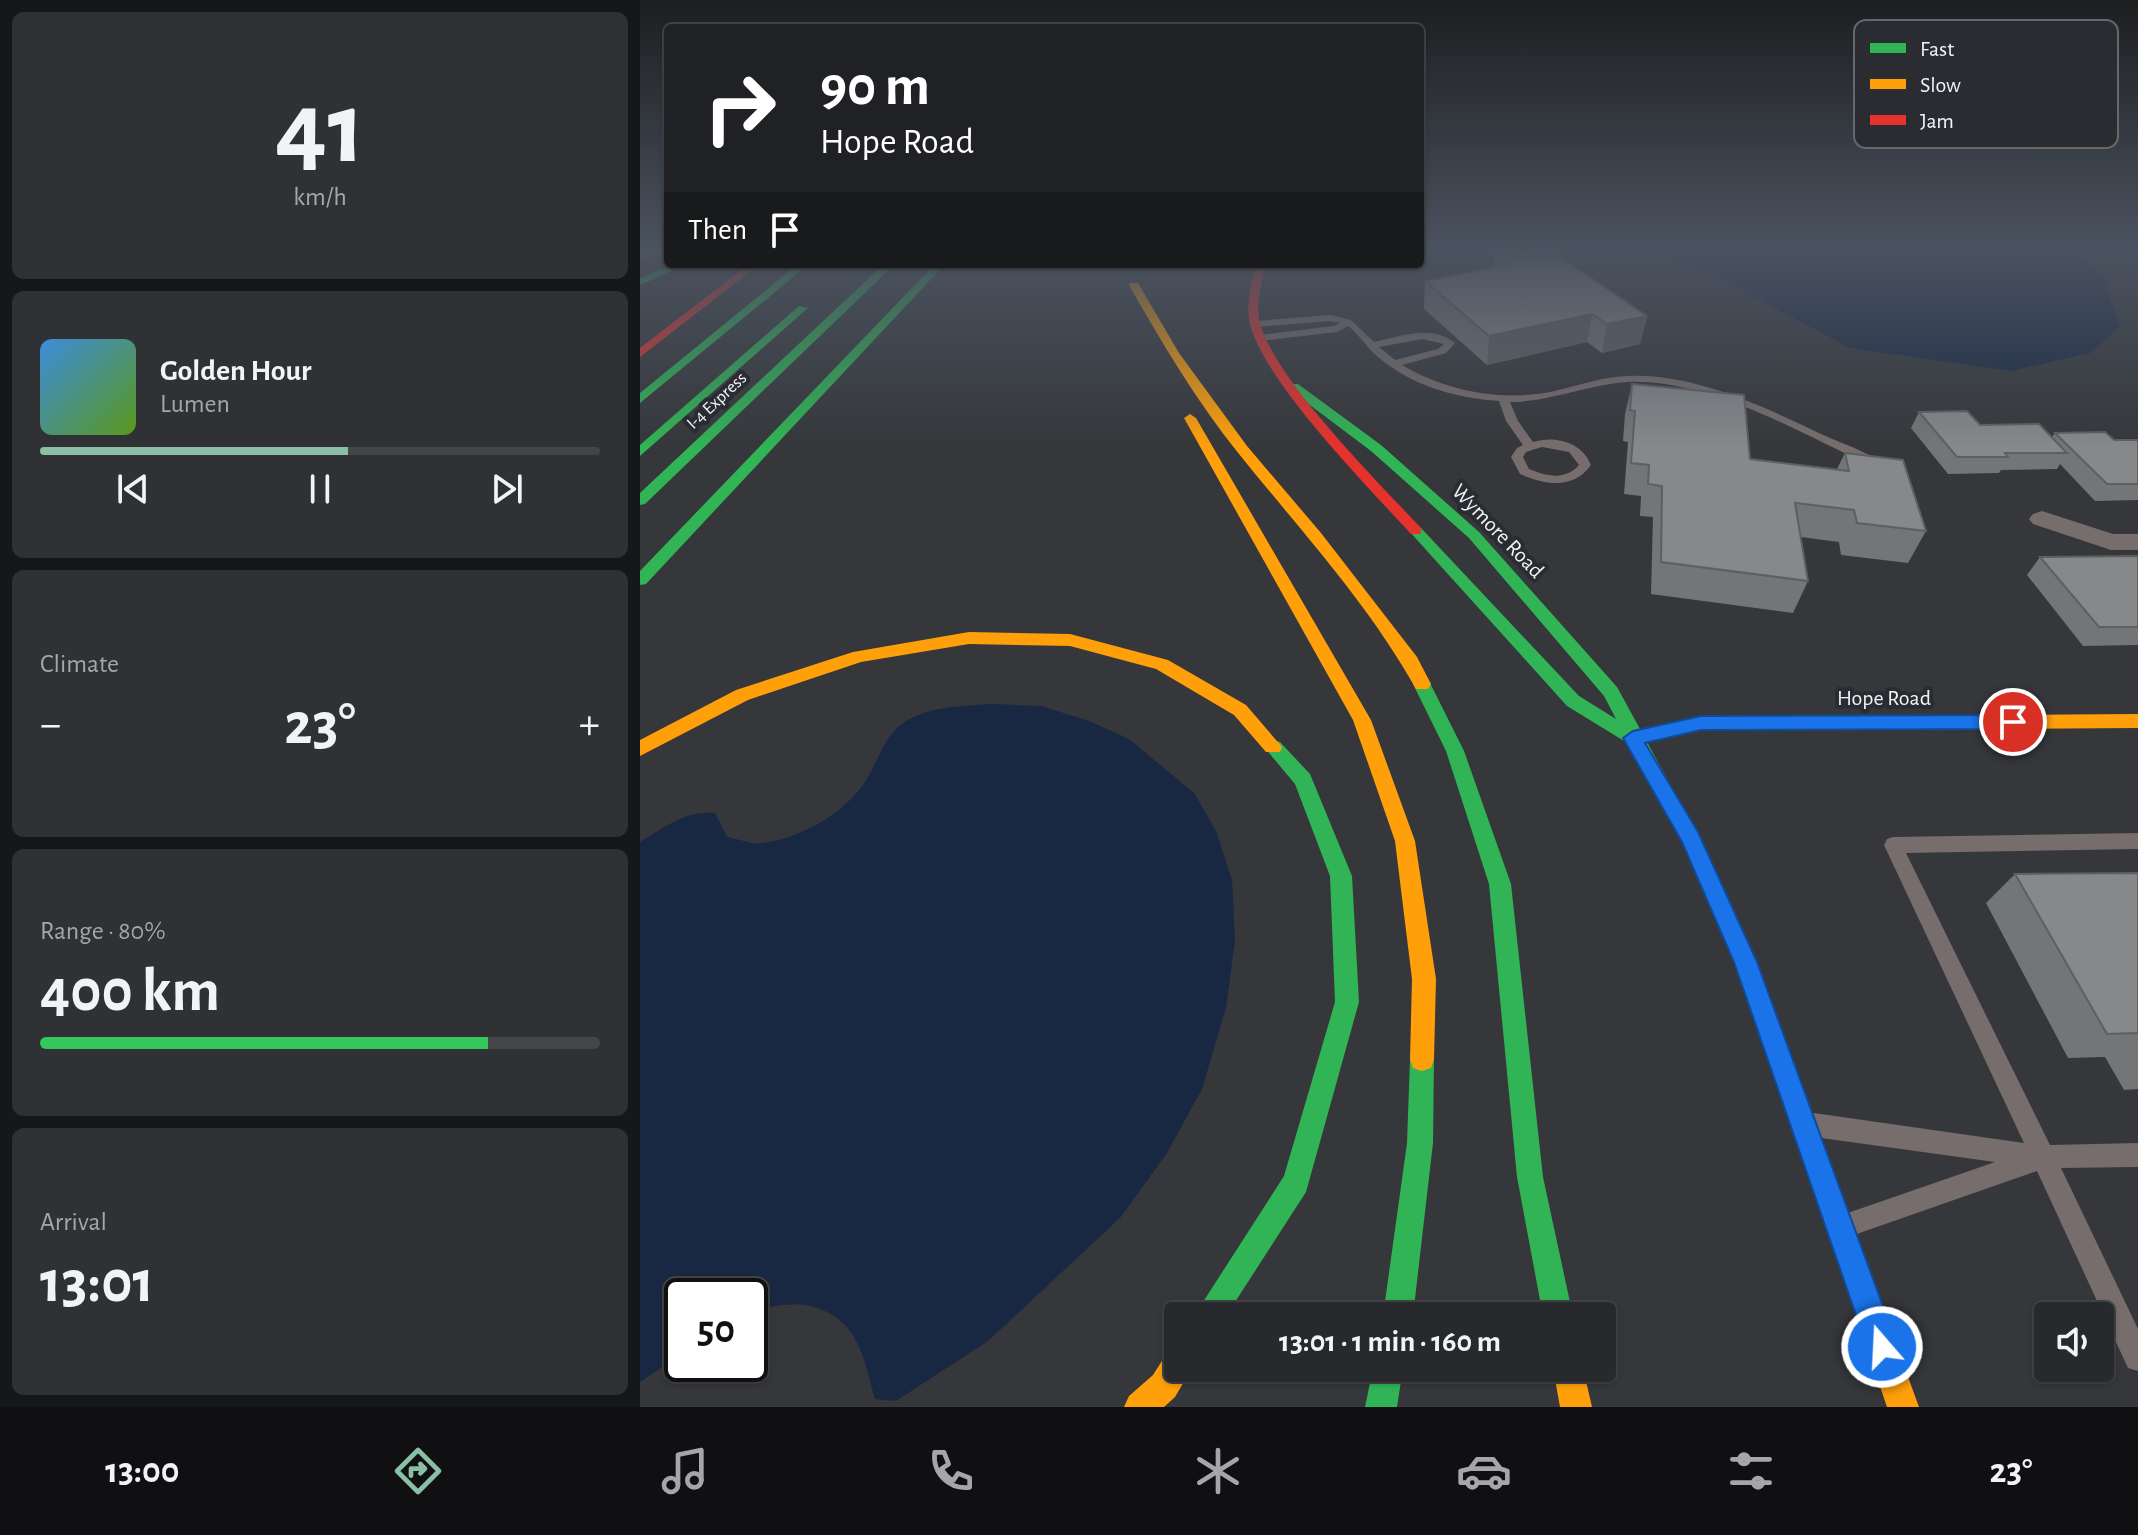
<!DOCTYPE html>
<meta charset="utf-8">
<style>
body{margin:0;font-family:"Alegreya Sans",sans-serif;background:#303134;color:#f1f3f6;height:100vh;display:flex;flex-direction:column;font-size:30px;white-space:nowrap}
*{box-sizing:border-box;margin:0}
p{font-size:26px;color:#a5a6a9}
.icon{flex:none;width:44px;height:44px;fill:none;stroke:currentColor;stroke-width:2;stroke-linecap:round;stroke-linejoin:round}
.map{position:relative;flex:1;overflow:hidden}
.drawer{display:flex;flex-direction:column;gap:12px;padding:12px;background:#161718;width:640px}
.drawer>*{flex:none}
.top-card{position:absolute;left:24px;top:24px;width:760px;height:244px;border-radius:8px;box-shadow:0 2px 6px #0004,0 0 0 2px #444548;background:#202124;color:#fff;overflow:hidden}
.tools{position:absolute;left:1394px;top:1302px;display:grid;gap:16px}
.tools a{display:grid;place-items:center;width:80px;height:80px;border-radius:8px;background:#28292c;box-shadow:0 2px 6px #0004,0 0 0 2px #444548;font-size:40px}
.speed{position:absolute;left:24px;top:1278px;display:flex;gap:16px;font-size:40px;font-weight:700;text-align:center}
.speed>*{display:grid;place-content:center;width:104px;height:104px;border-radius:50%;background:#28292c;box-shadow:0 2px 6px #0004,0 0 0 2px #444548;line-height:1}
.speed .limit{border:4px solid #111;border-radius:12px;background:#fff;color:#111}
.pin{position:absolute;display:grid;place-items:center;width:68px;height:68px;color:#fff;margin:-34px;border:4px solid #fff;border-radius:50%;box-shadow:0 2px 8px #0007}
.me{position:absolute;width:88px;margin:-44px;rotate:341deg;stroke-linejoin:round;filter:drop-shadow(0 0 6px #0008)}
.turn{display:flex;align-items:center;gap:28px;height:168px;padding:0 24px;font-size:36px}
.turn .icon{width:104px;height:104px;stroke-width:2.5}
.turn b{display:block;font-size:56px;line-height:68px}
.then{display:flex;align-items:center;height:76px;padding:0 24px;background:#0003;gap:16px;font-size:30px}
.big{font-size:60px;font-weight:700;line-height:1.1}
.drawer .widget{flex:1;display:flex;flex-direction:column;justify-content:center;gap:12px;min-width:0;padding:0 28px;border-radius:12px;background:#303134}
.drawer .dial{align-items:center;gap:0}
.dial b{font-size:104px;line-height:1}
.song{display:flex;align-items:center;gap:24px}
.cover{width:96px;height:96px;border-radius:12px;background:linear-gradient(135deg,hsl(210 70% 55%),hsl(90 70% 35%))}
.played{height:8px;border-radius:4px;background:linear-gradient(90deg,#8abfa5 55%,#444548 55%)}
.keys{display:flex;justify-content:space-around;direction:ltr}
.heat{display:flex;justify-content:space-between;align-items:center;font-size:44px;direction:ltr}
.charge{height:12px;border-radius:6px;background:linear-gradient(90deg,#34c759 80%,#444548 0)}
.trip{position:absolute;left:524px;top:1302px;width:452px;height:80px;border-radius:8px;background:#28292c;box-shadow:0 2px 6px #0004,0 0 0 2px #444548;font-weight:700;line-height:80px;text-align:center}
.tabs{display:flex;height:128px;justify-content:space-around;align-items:center;background:#101012;color:#a5a6a9}
.tabs .icon{width:56px;height:56px}
.tabs .current{color:#8abfa5}
.tabs b{font-size:36px;color:#f1f3f6}
main{display:flex;flex:1;min-height:0}
.map>svg:first-child{display:block}
.water{fill:#192842}
.lines{fill:none;stroke-linecap:round;stroke-linejoin:round}
.lane{fill:#766d6c;fill-rule:evenodd}
.street{fill:#766d6c;fill-rule:evenodd}
.fast{fill:#30b455;fill-rule:evenodd}
.slow{fill:#ff9f0a;fill-rule:evenodd}
.jam{fill:#e5322d;fill-rule:evenodd}
.wall{fill:#737577}
.shaded-wall{fill:#5e5f61}
.building{fill:#86888a;stroke:#5e5f61;stroke-width:2}
.route{fill:#1a73e8;stroke:#114b97;stroke-width:2}
.labels{text-anchor:middle;dominant-baseline:central;stroke-width:8;stroke-linejoin:round;paint-order:stroke}
.far-street-label{font-size:18px;fill:#f1f3f6;stroke:#2a2c31}
.street-label{font-size:22px;fill:#f1f3f6;stroke:#2a2c31}
.key{fill:#2a2c31;stroke:#66686c;stroke-width:2}
.key-label{font-size:22px;fill:#f1f3f6}
</style>
<main>
<section class="drawer">
<div class="widget dial"><b>41</b><p>km/h</p></div>
<div class="widget">
<div class="song"><i class="cover"></i><div><b>Golden Hour</b><p>Lumen</p></div></div>
<div class="played"></div>
<div class="keys"><svg class="icon" aria-label="previous" viewBox="0 0 24 24"><path d="M18 5L8 12l10 7zM5 5v14"/></svg><svg class="icon" aria-label="pause" viewBox="0 0 24 24"><path d="M8 5v14M16 5v14"/></svg><svg class="icon" aria-label="next" viewBox="0 0 24 24"><path d="M6 5l10 7-10 7zM19 5v14"/></svg></div>
</div>
<div class="widget"><p>Climate</p>
<div class="heat"><a>−</a><b class="big">23°</b><a>+</a></div>
</div>
<div class="widget"><p>Range · 80%</p><b class="big">400 km</b><div class="charge"></div></div>
<div class="widget"><p>Arrival</p><b class="big">13:01</b></div>
</section>
<div class="map">
<svg width="1498" height="1407" viewBox="0 0 1498 1407">
<rect width="100%" height="100%" fill="#35373a"/>
<path class="water" d="M997,250H1435L1462,274L1480,327L1450,353L1371,371L1210,348L1080,279Z
M352,704L401,706L449,721L489,739L554,793L576,831L592,880L595,940L586,1008L562,1089L527,1153L480,1218L348,1341L256,1401L235,1399C223,1355 218,1316 166,1305C150,1302 127,1308 110,1310V1296H42V1354L0,1382V842C24,828 45,810 75,813L87,837C98,839 113,845 124,843C160,838 201,815 223,785C236,767 241,743 258,727C283,706 321,706 352,704Z"/>
<g class="lines">
<path class="lane" d="M690,315L711,320L734,342C761,336 792,324 815,343L806,353L762,365C808,392 863,402 915,391C939,385 962,377 987,376C1057,373 1128,409 1190,438C1206,445 1226,451 1239,462L1237,465H1229C1157,431 1067,378 986,382C946,385 910,402 870,402L878,421L893,442C915,435 942,442 951,465C933,490 905,485 880,474L871,457L877,448L883,445L866,421L859,401C816,398 772,386 738,357C727,348 720,335 708,326L697,332L620,341L615,338L620,335L694,326L700,323L690,321L615,327L610,324L615,321ZM782,339L804,344L798,349L755,360L739,347ZM902,447L929,452L939,465C925,481 906,476 889,469L883,457L886,452Z
M1498,833V849L1266,853L1410,1145L1498,1143V1167L1421,1168L1498,1329V1371L1488,1368L1397,1171L1211,1236L1202,1233L1199,1224L1202,1215L1355,1162L1174,1137L1166,1133L1162,1125L1166,1117L1174,1113L1384,1143L1244,845L1247,839L1253,837Z"/>
<path class="street" d="M1402,511L1473,534H1498V550H1471L1393,524L1389,519L1393,514Z"/>
<path class="fast" d="M35,264H48L0,285V278Z
M158,264H169L0,403V393Z
M244,264H255L5,504L0,505V493Z
M295,264H305L6,584L0,585V571Z
M159,306L168,308L0,456V445Z
M650,384H658L741,445L839,532L977,687L1000,729L1061,716L1372,715L1378,717L1381,722L1378,727L1372,729L1061,730L1007,742L1034,792L1031,798L1024,800L1017,798L989,744L927,706L769,531L776,527L781,528L939,696L976,719L964,696L829,538L731,451L650,390Z
M782,678L788,679L824,751L871,884L903,1177L933,1316H903L877,1177L849,884L806,751L773,684Z
M633,740L640,742L670,774L712,876L719,1002L666,1192L586,1316H554L644,1176L695,1002L690,876L655,784L624,747L626,742Z
M782,1047L791,1050L794,1059L793,1143L773,1316H743L767,1143L770,1059L773,1050Z
M733,1368H763L757,1407H725Z"/>
<path class="slow" d="M490,283H498L539,353L607,446L681,533L777,657L791,684L788,689H776C728,603 660,530 599,454C557,402 522,343 489,285Z
M550,414L556,418L731,720L775,841L796,979L794,1059L791,1068L782,1071L773,1068L770,1059L772,979L755,841L713,720L544,418Z
M329,632L430,634L528,660L606,705L642,747L640,752H626L594,715L516,669L430,646L329,644L221,662L108,700L0,756V740L96,690L213,652Z
M1498,714V728L1372,729L1366,727L1363,722L1366,717L1372,715Z
M1024,784L1031,786L1058,832L1117,962L1279,1407H1247L1095,962L1042,842L1014,792L1017,786Z
M538,1349V1368H552L535,1397L524,1407H484L489,1396L513,1375L527,1353Z
M913,1368H943L952,1407H920Z"/>
<path class="jam" d="M13,250H27L0,262V256Z
M109,264H120L0,357V348Z
M615,264H625C623,281 616,302 619,319C630,375 740,484 781,528V534H771C730,489 618,376 609,319C606,301 613,281 615,264Z"/>
</g>
<path class="wall" d="M855,253L1007,316L1000,344L962,353L947,342L847,365L784,309L785,281L854,268Z
M992,384L1110,459L1197,469L1205,453L1286,531L1268,563L1201,555L1199,542L1161,537L1168,581L1153,613L1011,594L1013,517L1000,516L1001,496L984,494L988,442L983,441L985,414Z
M1279,412L1340,425L1412,437L1415,433L1474,440H1498V500L1455,501L1420,464L1417,469L1361,470L1359,473L1308,474L1271,428Z
M1498,556V645L1443,646L1387,575L1400,557Z
M1498,873V1089L1484,1090L1465,1057L1428,1058L1346,903L1375,874Z"/>
<path class="shaded-wall" d="M952,314L947,342L847,365L849,336Z
M1007,316L1000,344L962,353L967,324Z"/>
<path class="building" d="M870,250H910L1007,316L967,324L952,314L849,336L785,281L871,264L855,253Z
M992,384L1104,395L1110,459L1209,471L1205,453L1263,460L1286,531L1217,523L1214,510L1155,503L1168,581L1021,562L1022,486L1008,484L1009,465L991,463L995,411L990,410Z
M1327,411L1340,425L1399,424L1427,453H1365L1368,457H1317L1279,412Z
M1465,432L1474,440H1498V484H1467L1415,433Z
M1498,556V627H1459L1400,557Z
M1498,873V1033L1467,1034L1375,874Z"/>
<linearGradient id="sky" x2="0" y2="1"><stop stop-color="#1d1e20"/><stop offset="0.56" stop-color="#4b5360"/><stop offset="1" stop-color="#4b5360" stop-opacity="0"/></linearGradient>
<rect width="1498" height="447" fill="url(#sky)"/>
<path class="route" d="M1373,715L1382,722L1373,729L1061,730L1005,743L1058,832L1117,962L1258,1347L1253,1358L1242,1362L1232,1358L1227,1347L1094,962L1042,842L983,738L993,731L1061,716Z"/>
<g class="labels">
<g class="far-street-label">
<text transform="translate(77 401) rotate(-43)">I-4 Express</text>
</g>
<g class="street-label">
<text transform="translate(858 531) rotate(46)">Wymore Road</text>
<text x="1244" y="698">Hope Road</text>
</g>
</g>
<rect x="1214" y="20" width="264" height="128" rx="12" class="key"/>
<rect x="1230" y="43" width="36" height="10" fill="#30b455"/>
<rect x="1230" y="79" width="36" height="10" fill="#ff9f0a"/>
<rect x="1230" y="115" width="36" height="10" fill="#e5322d"/>
<g class="key-label">
<text x="1280" y="56">Fast</text>
<text x="1280" y="92">Slow</text>
<text x="1280" y="128">Jam</text>
</g>
</svg>
<div class="tools">
<a><svg class="icon" aria-label="sound" viewBox="0 0 24 24"><path d="M4 9h4l5-4v14l-5-4H4zM17 9q2 3 0 6"/></svg></a>
</div>
<div class="speed"><div class="limit">50</div></div>
<div class="pin" style="left:1373px;top:722px;background:#d93025"><svg class="icon" aria-label="arrive" viewBox="0 0 24 24"><path d="M6 21V4h12l-3 4 3 4H6"/></svg></div>
<svg class="me" style="left:1242px;top:1347px" viewBox="-20 -20 40 40"><circle r="17" fill="#1a73e8" stroke="#fff" stroke-width="3"/><path d="M0-11L8 9 0 5-8 9z" fill="#fff"/></svg>
<div class="trip">13:01 · 1 min · 160 m</div>
<div class="top-card">
<div class="turn"><svg class="icon" aria-label="right" viewBox="0 0 24 24"><path d="M7 20v-9h11M14 6l5 5-5 5"/></svg><div><b>90 m</b>Hope Road</div></div>
<div class="then">Then<svg class="icon" aria-label="arrive" viewBox="0 0 24 24"><path d="M6 21V4h12l-3 4 3 4H6"/></svg></div>
</div>
</div>
</main>
<nav class="tabs">
<b>13:00</b>
<svg class="icon current" aria-label="directions" viewBox="0 0 24 24"><path d="M12 3l9 9-9 9-9-9zM9 14v-3h6M13 9l2 2-2 2"/></svg>
<svg class="icon" aria-label="music" viewBox="0 0 24 24"><path d="M9 18V5l10-2v13"/><circle cx="6" cy="18" r="3"/><circle cx="16" cy="16" r="3"/></svg>
<svg class="icon" aria-label="phone" viewBox="0 0 24 24"><path d="M5 4h4l2 5-3 2q2 4 5 5l2-3 5 2v4C11 20 4 13 5 4z"/></svg>
<svg class="icon" aria-label="climate" viewBox="0 0 24 24"><path d="M12 3v18M4 7l16 10M4 17L20 7"/></svg>
<svg class="icon" aria-label="car" viewBox="0 0 24 24"><path d="M5 17H2v-5l4-1 3-4h7l3 4 3 1v5h-3M9 17h6M6 11h13"/><circle cx="7" cy="17" r="2"/><circle cx="17" cy="17" r="2"/></svg>
<svg class="icon" aria-label="filters" viewBox="0 0 24 24"><path d="M4 7h16M4 17h16"/><circle cx="9" cy="7" r="2"/><circle cx="15" cy="17" r="2"/></svg>
<b>23°</b>
</nav>
